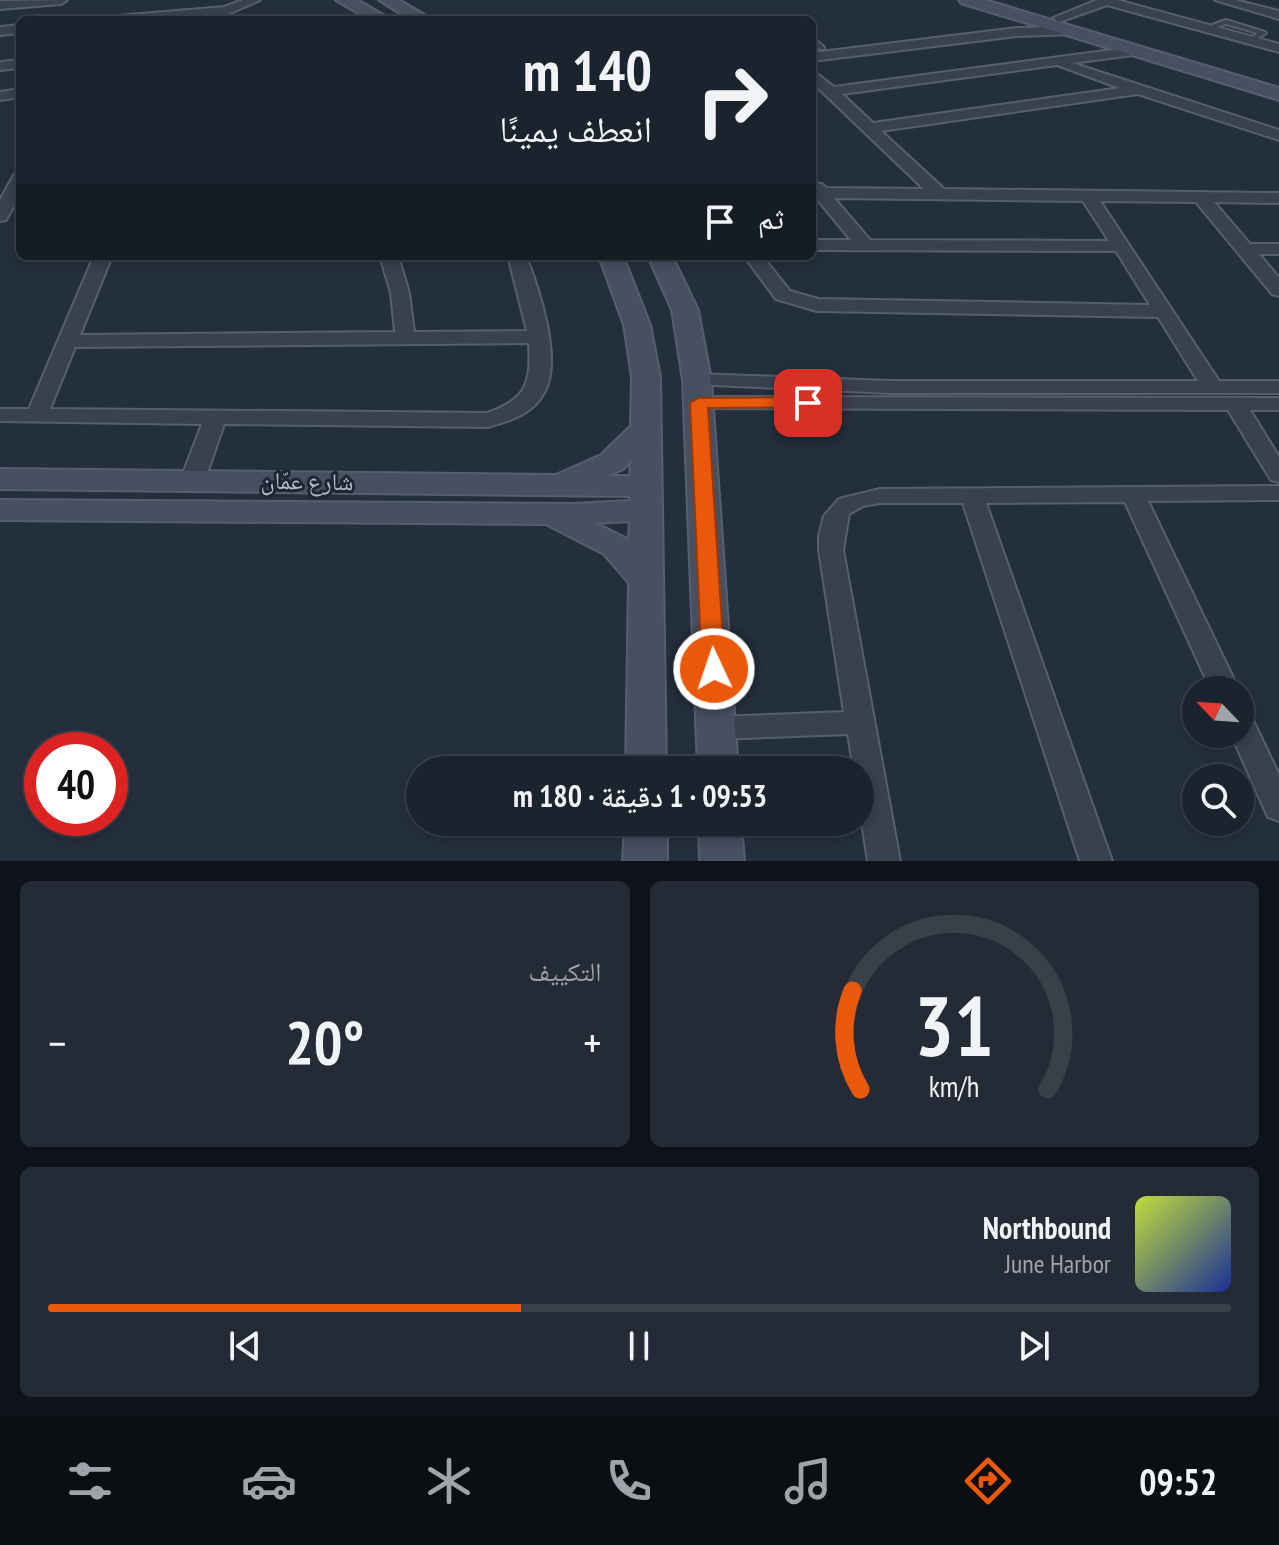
<!DOCTYPE html>
<html lang="ar">
<meta charset="utf-8">
<style>
body{margin:0;font-family:"PT Sans Narrow","Noto Naskh Arabic",sans-serif;background:#242b36;color:#f1f3f6;direction:rtl;height:100vh;display:flex;flex-direction:column;font-size:30px;white-space:nowrap}
*{box-sizing:border-box;margin:0}
p{font-size:26px;color:#a0a4aa}
.icon{flex:none;width:44px;height:44px;fill:none;stroke:currentColor;stroke-width:2;stroke-linecap:round;stroke-linejoin:round}
.map{position:relative;height:861px;overflow:hidden;direction:ltr}
.details{display:flex;flex-direction:column;gap:20px;padding:20px;background:#0f1319;flex:1}
.details>*{flex:none}
.hud{position:absolute;left:16px;top:16px;width:800px;height:244px;border-radius:12px;box-shadow:0 4px 12px #0003,0 0 0 2px #39404a;direction:rtl;background:#1b232e;color:#f1f3f6;overflow:hidden}
.needle{width:52px;rotate:295deg}
.buttons{position:absolute;left:1182px;top:676px;display:grid;gap:16px}
.buttons a{display:grid;place-items:center;width:72px;height:72px;border-radius:50%;background:#1b232e;box-shadow:0 4px 12px #0003,0 0 0 2px #39404a;font-size:40px}
.speed{position:absolute;left:24px;top:732px;display:flex;gap:16px;font-size:40px;font-weight:700;text-align:center}
.speed>*{display:grid;place-content:center;width:104px;height:104px;border-radius:50%;background:#1b232e;box-shadow:0 4px 12px #0003,0 0 0 2px #39404a;line-height:1}
.speed .limit{border:12px solid #d22;background:#fff;color:#111}
.pin{position:absolute;display:grid;place-items:center;width:68px;height:68px;color:#fff;margin:-34px;border-radius:16px;box-shadow:0 4px 12px #0006}
.me{position:absolute;width:88px;margin:-44px;rotate:357deg;stroke-linejoin:round;filter:drop-shadow(0 0 6px #0008)}
.turn{display:flex;align-items:center;gap:28px;height:168px;padding:0 32px;font-size:36px}
.turn .icon{width:104px;height:104px;stroke-width:2.5}
.turn b{display:block;font-size:56px;line-height:68px}
.then{display:flex;align-items:center;height:76px;padding:0 32px;background:#0003;gap:16px;font-size:30px}
.big{font-size:60px;font-weight:600;line-height:1.1}
.details .widget{flex:1;display:flex;flex-direction:column;justify-content:center;gap:12px;min-width:0;padding:0 28px;border-radius:12px;background:#242b36}
.details .dial{align-items:center;gap:0}
.dial svg{height:208px;overflow:visible;fill:none;stroke:#39404a;stroke-width:7;stroke-linecap:round;text-anchor:middle}
.dial text{fill:#f1f3f6;stroke:none}
.song{display:flex;align-items:center;gap:24px}
.cover{width:96px;height:96px;border-radius:12px;background:linear-gradient(135deg,hsl(70 70% 55%),hsl(230 70% 35%))}
.played{height:8px;border-radius:4px;background:linear-gradient(90deg,#ea580c 40%,#39404a 40%)}
.keys{display:flex;justify-content:space-around;direction:ltr}
.heat{display:flex;justify-content:space-between;align-items:center;font-size:44px;direction:ltr}
.details .tiles{flex:1;display:grid;gap:20px;grid-template-columns:1fr 1fr}
.widget:last-child{grid-column:span 2}
.trip{position:absolute;left:406px;top:756px;width:468px;height:80px;border-radius:40px;background:#1b232e;box-shadow:0 4px 12px #0003,0 0 0 2px #39404a;font-weight:600;line-height:80px;text-align:center;direction:rtl}
.menu{display:flex;height:128px;justify-content:space-around;align-items:center;background:#0b0e12;color:#a0a4aa}
.menu .icon{width:56px;height:56px}
.menu .on{color:#ea580c}
.menu b{font-size:36px;color:#f1f3f6}
.map>svg:first-child{display:block}
.lines{fill:none;stroke-linecap:round;stroke-linejoin:round}
.lane-casing{stroke:#565f6c;stroke-width:4}
.street-casing{stroke:#565f6c;stroke-width:4}
.secondary-casing{stroke:#565f6c;stroke-width:4}
.lane{fill:#38414e;fill-rule:evenodd}
.street{fill:#38414e;fill-rule:evenodd}
.secondary{fill:#465061;fill-rule:evenodd}
.route{fill:#ea580c;stroke:#983908;stroke-width:2}
.labels{text-anchor:middle;dominant-baseline:central;stroke-width:6;stroke-linejoin:round;paint-order:stroke}
.street-label{font-size:24px;fill:#b4bcc9;stroke:#1d2633}
</style>
<div class="map">
<svg width="1279" height="861" viewBox="0 0 1279 861">
<rect width="100%" height="100%" fill="#242f3e"/>
<g class="lines">
<g class="lane-casing">
<path id="lane" d="M1226,20L1265,32L1266,33L1251,42L1249,41V39L1258,33L1226,24L1207,30L1204,28Z
M812,37L824,47V49H820L812,42Z"/>
</g>
<g class="street-casing">
<path id="street" d="M67,0L61,4L0,9V1Z
M243,0H260L226,15L111,20L117,16L224,7Z
M1097,0H1117L1279,44V52L1107,5L1059,22L1053,18Z
M1215,0H1235L1279,11V19Z
M20,25V33L0,35V27Z
M1070,27L1075,28V34L1017,36L812,61V53L1017,28Z
M1135,47L1142,51L1140,54L1072,63L1279,130V140L1138,94L881,131L944,189L1279,193V203L1214,202L1250,244H1279V254H1259L1279,278V296L1272,294L1196,202L1100,201L1219,381H1279V393H890L690,384L687,380L690,376L697,374L890,381H1198L1158,317L817,311L776,299L744,256H762L790,291L818,299L1150,305L1116,251L812,250V240H851L812,193V183L822,184L826,188L924,189L812,82V70L834,87ZM1057,65L1120,88L873,123L842,94ZM834,198L1083,201L1109,241L870,240Z
M20,60V68L0,70V62Z
M20,89V97L0,100V92Z
M20,173V194L6,220L0,221V200L14,175Z
M94,256H112L80,335L395,332L391,293L380,256H398L409,293L414,332L527,331L508,256H526C539,289 562,358 545,391C535,413 510,421 488,427L224,424L205,479L201,484H185L181,479L202,424L0,421V409H29ZM529,343C531,384 527,399 487,413L50,409L75,347Z
M699,397L1279,398V410H1250L1279,457V482L1271,480L1228,410L691,408L688,403L691,398Z
M1279,486V500L1148,501L1239,690H1211L1125,502L986,503L1112,861H1080L963,503H880L863,506L849,514L843,550L900,861H868L860,810V770H854L848,734L717,739L707,736L703,728L707,720L717,717L844,712L819,550V536L824,516L839,499L880,489Z
M1240,711L1250,714L1279,775V821L1268,817L1231,734H1240Z"/>
</g>
<g class="secondary-casing">
<path id="secondary" d="M336,0H357L392,20H370Z
M379,0H399L433,20H411Z
M959,0H985L1279,88V100L961,3Z
M599,256H623L650,325L660,377L666,770H626L629,583L604,554L546,524L0,520V500L573,504L630,501V496L0,489V469L556,475L601,455L631,426L632,377L624,325ZM631,461L630,476H607L623,469ZM630,521L629,540L595,523Z
M648,256H672L698,310L711,380L738,770H698L683,380L672,310Z
M625,822H667V861H623Z
M699,822H741L744,861H700Z"/>
</g>
<use href="#lane" class="lane"/>
<use href="#street" class="street"/>
<use href="#secondary" class="secondary"/>
</g>
<path class="route" d="M808,397L817,403L814,407L708,408L725,669L722,675L714,678L706,675L702,669L690,403L699,398Z"/>
<g class="labels">
<g class="street-label">
<text transform="translate(307 481) rotate(1)">شارع عمّان</text>
</g>
</g>
</svg>
<div class="buttons">
<a><svg class="needle" viewBox="-14 -14 28 28"><path d="M0-13l5 13h-10z" fill="#e53935"/><path d="M0 13l5-13h-10z" fill="#a0a4aa"/></svg></a>
<a><svg class="icon" aria-label="search" viewBox="0 0 24 24"><circle cx="10" cy="10" r="6"/><path d="M15 15l6 6"/></svg></a>
</div>
<div class="speed"><div class="limit">40</div></div>
<div class="pin" style="left:808px;top:403px;background:#d93025"><svg class="icon" aria-label="arrive" viewBox="0 0 24 24"><path d="M6 21V4h12l-3 4 3 4H6"/></svg></div>
<svg class="me" style="left:714px;top:669px" viewBox="-20 -20 40 40"><circle r="17" fill="#ea580c" stroke="#fff" stroke-width="3"/><path d="M0-11L8 9 0 5-8 9z" fill="#fff"/></svg>
<div class="trip">09:53 · 1 دقيقة · 180 m</div>
<div class="hud">
<div class="turn"><svg class="icon" aria-label="right" viewBox="0 0 24 24"><path d="M7 20v-9h11M14 6l5 5-5 5"/></svg><div><b>140 m</b>انعطف يمينًا</div></div>
<div class="then">ثم<svg class="icon" aria-label="arrive" viewBox="0 0 24 24"><path d="M6 21V4h12l-3 4 3 4H6"/></svg></div>
</div>
</div>
<section class="details">
<div class="tiles">
<div class="widget dial"><svg viewBox="0 0 100 80">
<path d="M14 69A42 42 0 1 1 86 69"/>
<path d="M14 69A42 42 0 0 1 11 31" stroke="#ea580c"/>
<text x="50" y="56" font-size="32" font-weight="700">31</text>
<text x="50" y="72" font-size="11">km/h</text>
</svg></div>
<div class="widget"><p>التكييف</p>
<div class="heat"><a>−</a><b class="big">20°</b><a>+</a></div>
</div>
<div class="widget">
<div class="song"><i class="cover"></i><div><b>Northbound</b><p>June Harbor</p></div></div>
<div class="played"></div>
<div class="keys"><svg class="icon" aria-label="previous" viewBox="0 0 24 24"><path d="M18 5L8 12l10 7zM5 5v14"/></svg><svg class="icon" aria-label="pause" viewBox="0 0 24 24"><path d="M8 5v14M16 5v14"/></svg><svg class="icon" aria-label="next" viewBox="0 0 24 24"><path d="M6 5l10 7-10 7zM19 5v14"/></svg></div>
</div>
</div>
</section>
<nav class="menu">
<b>09:52</b>
<svg class="icon on" aria-label="directions" viewBox="0 0 24 24"><path d="M12 3l9 9-9 9-9-9zM9 14v-3h6M13 9l2 2-2 2"/></svg>
<svg class="icon" aria-label="music" viewBox="0 0 24 24"><path d="M9 18V5l10-2v13"/><circle cx="6" cy="18" r="3"/><circle cx="16" cy="16" r="3"/></svg>
<svg class="icon" aria-label="phone" viewBox="0 0 24 24"><path d="M5 4h4l2 5-3 2q2 4 5 5l2-3 5 2v4C11 20 4 13 5 4z"/></svg>
<svg class="icon" aria-label="climate" viewBox="0 0 24 24"><path d="M12 3v18M4 7l16 10M4 17L20 7"/></svg>
<svg class="icon" aria-label="car" viewBox="0 0 24 24"><path d="M5 17H2v-5l4-1 3-4h7l3 4 3 1v5h-3M9 17h6M6 11h13"/><circle cx="7" cy="17" r="2"/><circle cx="17" cy="17" r="2"/></svg>
<svg class="icon" aria-label="filters" viewBox="0 0 24 24"><path d="M4 7h16M4 17h16"/><circle cx="9" cy="7" r="2"/><circle cx="15" cy="17" r="2"/></svg>
</nav>
